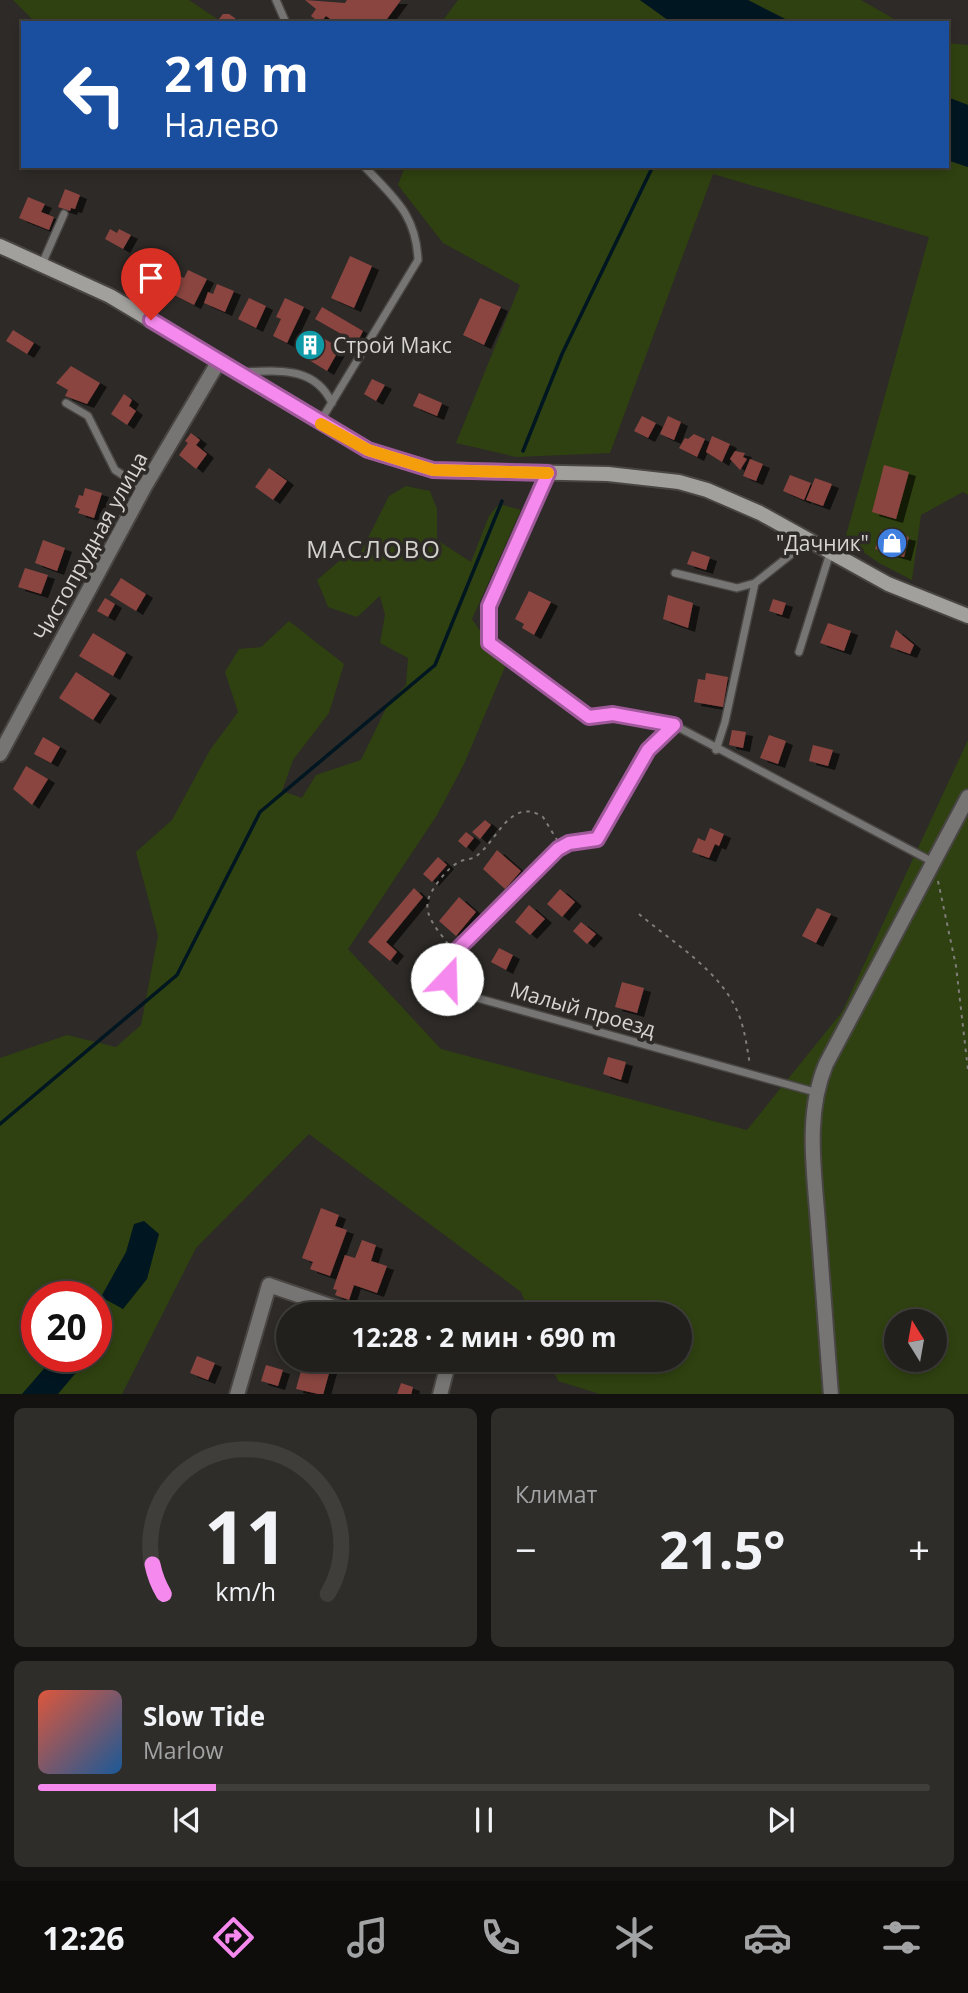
<!DOCTYPE html>
<html lang="ru">
<meta charset="utf-8">
<style>
body{margin:0;font-family:"Open Sans",sans-serif;background:#2e2d2a;color:#f1f3f6;height:100vh;display:flex;flex-direction:column;font-size:26px;white-space:nowrap}
*{box-sizing:border-box;margin:0}
p{font-size:23px;color:#a2a3a4}
.icon{flex:none;width:38px;height:38px;fill:none;stroke:currentColor;stroke-width:2;stroke-linecap:round;stroke-linejoin:round}
.map{position:relative;height:1394px;overflow:hidden}
.details{display:flex;flex-direction:column;gap:14px;padding:14px;background:#131210;flex:1}
.details>*{flex:none}
.banner{position:absolute;left:21px;top:21px;width:928px;height:147px;border-radius:0px;box-shadow:0 4px 10px #0003,0 0 0 2px #3f3e3b;background:#1a4fa0;color:#fff;overflow:hidden}
.needle{width:46px;rotate:349deg}
.tools{position:absolute;left:884px;top:1309px;display:grid;gap:14px}
.tools a{display:grid;place-items:center;width:63px;height:63px;border-radius:50%;background:#22201d;box-shadow:0 4px 10px #0003,0 0 0 2px #3f3e3b;font-size:35px}
.speed{position:absolute;left:21px;top:1281px;display:flex;gap:14px;font-size:35px;font-weight:700;text-align:center}
.speed>*{display:grid;place-content:center;width:91px;height:91px;border-radius:50%;background:#22201d;box-shadow:0 4px 10px #0003,0 0 0 2px #3f3e3b;line-height:1}
.speed .limit{border:10px solid #d22;background:#fff;color:#111}
.pin{position:absolute;display:grid;place-items:center;width:60px;height:60px;color:#fff;margin:-72px -30px;border-radius:50% 50% 50% 0;rotate:-45deg;box-shadow:0 0 7px #0007}
.pin .icon{rotate:45deg}
.me{position:absolute;width:77px;margin:-38px;rotate:21deg;stroke-linejoin:round;filter:drop-shadow(0 0 5px #0008)}
.turn{display:flex;align-items:center;gap:24px;height:147px;padding:0 28px;font-size:32px}
.turn .icon{width:91px;height:91px;stroke-width:2.5}
.turn b{display:block;font-size:49px;line-height:60px}
.big{font-size:52px;font-weight:700;line-height:1.1}
.details .card{flex:1;display:flex;flex-direction:column;justify-content:center;gap:10px;min-width:0;padding:0 24px;border-radius:10px;background:#2e2d2a}
.details .dial{align-items:center;gap:0}
.dial svg{height:182px;overflow:visible;fill:none;stroke:#3f3e3b;stroke-width:7;stroke-linecap:round;text-anchor:middle}
.dial text{fill:#f1f3f6;stroke:none}
.song{display:flex;align-items:center;gap:21px}
.cover{width:84px;height:84px;border-radius:10px;background:linear-gradient(135deg,hsl(10 70% 55%),hsl(210 70% 35%))}
.played{height:7px;border-radius:4px;background:linear-gradient(90deg,#f689ee 20%,#3f3e3b 20%)}
.keys{display:flex;justify-content:space-around;direction:ltr}
.heat{display:flex;justify-content:space-between;align-items:center;font-size:38px;direction:ltr}
.details .tiles{flex:1;display:grid;gap:14px;grid-template-columns:1fr 1fr}
.card:last-child{grid-column:span 2}
.trip{position:absolute;left:276px;top:1302px;width:416px;height:70px;border-radius:35px;background:#22201d;box-shadow:0 4px 10px #0003,0 0 0 2px #3f3e3b;font-weight:700;line-height:70px;text-align:center}
.tab-bar{display:flex;height:112px;justify-content:space-around;align-items:center;background:#0e0d0c;color:#a2a3a4}
.tab-bar .icon{width:49px;height:49px}
.tab-bar .current{color:#f689ee}
.tab-bar b{font-size:32px;color:#f1f3f6}
.map>svg:first-child{display:block}
.green{fill:#2f4110;fill-rule:evenodd}
.water{fill:#001620}
.lines{fill:none;stroke-linecap:round;stroke-linejoin:round}
.stream{stroke:#001620;stroke-width:3.5}
.building{fill:#8a4540;filter:url(#shadow)}
.lane-casing{stroke:#484543;stroke-width:10}
.street-casing{stroke:#484543;stroke-width:18}
.secondary-casing{stroke:#484543;stroke-width:18}
.path{stroke:#807d7b;stroke-width:2;stroke-dasharray:3.5 5;stroke-linecap:butt}
.lane{stroke:#767574;stroke-width:7}
.street{stroke:#767574;stroke-width:14}
.secondary{stroke:#a1a09d;stroke-width:14}
.route-casing{stroke:#a0599b;stroke-width:18}
.route{stroke:#f689ee;stroke-width:12}
.slow{stroke:#f59e0b;stroke-width:12}
.labels{text-anchor:middle;dominant-baseline:central;stroke-width:7;stroke-linejoin:round;paint-order:stroke}
.poi-label{font-size:21px;fill:#d7d5d3;stroke:#2d2a27;text-anchor:start}
.street-label{font-size:21px;fill:#d7d5d3;stroke:#2d2a27}
.quarter-label{font-size:24px;letter-spacing:2px;fill:#d3d1cc;stroke:#2d2a27}
</style>
<div class="map">
<svg width="968" height="1395" viewBox="0 0 968 1395">
<defs>
<filter id="shadow"><feDropShadow dx="7" dy="4" stdDeviation="0" flood-color="#0009"/></filter>
</defs>
<rect width="100%" height="100%" fill="#2d2a27"/>
<path class="green" d="M13,0H189L223,23H36Z
M458,0H640L672,23H441Z
M748,0H861L901,23H793Z
M947,43L968,45V105L947,97Z
M947,160L968,167V495L963,492L921,515L912,580L879,563L845,539L929,237L713,174L610,453L516,457L456,443L520,285L443,243L398,185L405,166H947Z
M406,486L430,491L437,509V540L471,562L489,516L499,504L521,510L472,619L505,667L464,764L437,815L348,949L441,1049L747,1130L842,1012L968,740V1394L603,1395L558,1381L549,1360H681V1314H530L521,1292L309,1134L196,1248L122,1394H0V1058L67,1035L116,1047L141,1025L158,936L136,852L172,820L210,750L238,712L225,672L239,649L261,647L289,621L344,664L329,713L293,760L282,791L302,798L316,775L361,760L388,704L406,685L408,658L380,643L385,615L380,596L357,617L328,607L317,580L344,557L360,554L389,496ZM37,1297H96V1356H37ZM896,1321H934V1360H896Z"/>
<path class="water" d="M640,0H748L793,23H672Z
M947,97L968,105V167L947,160Z
M144,1221L159,1234L147,1279L123,1309L101,1297L126,1252L134,1224Z
M55,1356H90L58,1394H22Z"/>
<g class="lines">
<path class="stream" d="M523,451L562,354L653,166
M0,1124L177,975L260,812L435,665L502,501"/>
</g>
<path class="building" d="M305,0L345,3L347,0H401L384,23H336L326,16L320,23L311,16L316,9Z
M223,14H229L242,23H224L219,19Z
M65,189L80,195L75,209L71,208L70,211L58,207Z
M28,197L45,204L41,212L54,217L49,230L19,218Z
M110,229L117,233L119,229L131,235L123,249L105,239Z
M142,255L157,262L149,279L134,272Z
M350,256L372,266L354,308L331,298Z
M188,270L207,279L194,305L162,289L171,272L184,278Z
M217,284L234,291L225,312L204,303L208,292L213,294Z
M249,298L266,306L256,328L238,319Z
M285,298L304,307L287,343L273,336L281,319L276,317Z
M480,298L501,307L484,345L463,335Z
M322,307L363,331L357,343L315,319Z
M13,330L34,343L27,354L6,341Z
M309,330L340,348L327,371L296,352Z
M71,366L100,383L87,404L65,396L68,390L56,383Z
M372,379L385,385L376,401L364,394Z
M419,393L442,403L437,416L413,406Z
M124,394L132,400L129,406L136,411L127,425L111,414Z
M642,416L656,423L648,438L634,431Z
M668,416L681,422L674,440L660,434Z
M191,433L200,440L196,445L207,454L196,469L179,455L188,443L185,441Z
M694,434L705,439L697,457L679,448L685,438L688,439Z
M712,436L730,444L722,462L706,452Z
M735,451L745,453L743,457L747,459L740,470L730,459Z
M750,459L763,464L756,481L743,476Z
M884,465L909,472L896,519L872,512Z
M269,468L287,481L273,500L255,487Z
M790,475L811,483L804,500L783,491Z
M815,478L832,484L823,506L806,500Z
M85,488L102,493L94,518L78,513L80,509L75,507L79,495L83,496Z
M881,530L909,537L904,557L875,549Z
M43,540L65,548L57,571L35,563Z
M692,551L710,557L706,570L687,564Z
M25,568L48,575L41,594L18,587Z
M121,578L146,594L136,611L110,595Z
M529,591L551,602L534,635L522,628L524,624L515,619Z
M668,595L693,603L688,628L663,619Z
M105,598L115,604L108,617L97,611Z
M773,599L786,603L782,615L769,611Z
M828,623L851,631L844,651L820,643Z
M896,630L914,645L910,654L890,647Z
M93,633L126,653L113,676L79,656Z
M76,672L110,694L93,720L59,698Z
M706,673L728,677L723,707L694,702L698,679L705,680Z
M732,730L746,732L743,748L729,745Z
M769,735L786,741L778,764L760,758Z
M43,737L60,747L51,763L34,754Z
M813,745L833,750L828,766L809,761Z
M26,766L48,779L32,805L13,789Z
M485,820L491,825L480,839L472,832Z
M710,828L724,834L719,846L715,844L709,858L692,852L698,838L705,841Z
M466,832L474,838L466,848L458,841Z
M497,850L521,871L505,889L483,869Z
M438,857L447,865L432,882L423,874Z
M414,888L423,897L386,942L397,952L390,961L368,942Z
M560,889L575,902L562,917L547,904Z
M459,897L476,912L456,936L439,921Z
M529,905L545,919L530,935L515,922Z
M817,908L831,914L816,943L802,936Z
M581,922L596,934L587,944L573,931Z
M499,948L513,955L506,970L491,962Z
M420,965L429,971L422,981L413,975Z
M622,982L644,988L637,1013L615,1007Z
M608,1057L626,1062L621,1080L603,1074Z
M321,1208L339,1215L335,1226L347,1230L330,1276L310,1269L313,1262L302,1258Z
M362,1240L376,1245L371,1261L387,1266L377,1293L354,1285L349,1300L335,1295L337,1290L333,1289L345,1255L355,1258Z
M197,1356L215,1363L208,1380L190,1373Z
M304,1360L331,1366L323,1395L296,1389Z
M266,1365L283,1370L278,1386L261,1381Z
M401,1383L413,1387L411,1395H397Z"/>
<g class="lines">
<g class="lane-casing">
<path id="lane" d="M276,0L286,23
M42,264L64,214
M241,372C277,371 314,365 332,403
M66,403L88,416L115,470L144,489
M320,422L418,260C416,214 394,198 364,166
M549,473L489,606V643L589,717L613,714L674,725L933,862
M675,573L737,588L755,583
M799,652L830,553
M674,725L648,750L597,839L569,843L558,849L454,953L447,964L448,982L459,993L815,1092
M716,750L725,722L755,583L808,541"/>
</g>
<g class="street-casing">
<path id="street" d="M0,754L145,486L219,361
M237,1395L269,1285L354,1314
M440,1395L449,1360
M831,1395C827,1337 822,1280 818,1223C814,1170 805,1114 826,1064L968,797"/>
</g>
<g class="secondary-casing">
<path id="secondary" d="M0,246L110,296L368,450L433,470L608,474L679,482L707,490L760,513L888,584L968,616"/>
</g>
<path class="path" d="M938,881L956,966L968,1070
M639,914C672,942 721,971 738,1013C745,1029 747,1048 750,1065
M448,944C439,931 424,917 428,900C431,889 448,867 459,862C464,859 470,860 475,857C496,844 510,795 543,817L557,840"/>
<use href="#lane" class="lane"/>
<use href="#street" class="street"/>
<use href="#secondary" class="secondary"/>
</g>
<g class="lines">
<g class="route-casing">
<path id="route" d="M151,320L368,450L433,470L548,473L489,606V643L589,717L613,714L674,725L648,750L597,839L569,843L558,849L454,953L447,964V979"/>
</g>
<use href="#route" class="route"/>
<path class="slow" d="M321,424L368,450L433,470L548,473"/>
</g>
<defs>
<g id="building-disc" transform="scale(1.575)"><circle r="9.5" fill="#0f9aa8" stroke="#2d2a27"/><path d="M-4-6H4V6H1V3H-1V6H-4ZM-2.5-4.3h1.7v1.8h-1.7ZM.8-4.3h1.7v1.8H.8ZM-2.5-1h1.7V.8h-1.7ZM.8-1h1.7V.8H.8Z" fill="#fff"/></g>
<g id="shop-disc" transform="scale(1.575)"><circle r="9.5" fill="#3f7fe0" stroke="#2d2a27"/><path d="M-5-2.5h2.3a2.7 3.5 0 0 1 5.4 0H5L5.5 6h-11ZM-1.5-2.5h3a1.5 2.3 0 0 0-3 0Z" fill="#fff"/></g>
</defs>
<g fill-rule="evenodd">
<use href="#building-disc" x="310" y="345"/>
<use href="#shop-disc" x="892" y="543"/>
</g>
<g class="labels">
<g class="poi-label">
<text x="333" y="345">Строй Макс</text>
<text x="869" y="543" text-anchor="end">"Дачник"</text>
</g>
<g class="street-label">
<text transform="translate(90 546) rotate(-61)">Чистопрудная улица</text>
<text transform="translate(583 1009) rotate(16)">Малый проезд</text>
</g>
<g class="quarter-label">
<text x="374" y="548">МАСЛОВО</text>
</g>
</g>
</svg>
<div class="tools">
<a><svg class="needle" viewBox="-14 -14 28 28"><path d="M0-13l5 13h-10z" fill="#e53935"/><path d="M0 13l5-13h-10z" fill="#a2a3a4"/></svg></a>
</div>
<div class="speed"><div class="limit">20</div></div>
<div class="pin" style="left:151px;top:320px;background:#d93025"><svg class="icon" aria-label="arrive" viewBox="0 0 24 24"><path d="M6 21V4h12l-3 4 3 4H6"/></svg></div>
<svg class="me" style="left:447px;top:979px" viewBox="-20 -20 40 40"><circle r="19" fill="#fff"/><path d="M0-13L10 11 0 6-10 11z" fill="#f689ee"/></svg>
<div class="trip">12:28 · 2 мин · 690 m</div>
<div class="banner">
<div class="turn"><svg class="icon" aria-label="left" viewBox="0 0 24 24"><path d="M17 20v-9H6M10 6l-5 5 5 5"/></svg><div><b>210 m</b>Налево</div></div>
</div>
</div>
<section class="details">
<div class="tiles">
<div class="card dial"><svg viewBox="0 0 100 80">
<path d="M14 69A42 42 0 1 1 86 69"/>
<path d="M14 69A42 42 0 0 1 9 56" stroke="#f689ee"/>
<text x="50" y="56" font-size="32" font-weight="700">11</text>
<text x="50" y="72" font-size="11">km/h</text>
</svg></div>
<div class="card"><p>Климат</p>
<div class="heat"><a>−</a><b class="big">21.5°</b><a>+</a></div>
</div>
<div class="card">
<div class="song"><i class="cover"></i><div><b>Slow Tide</b><p>Marlow</p></div></div>
<div class="played"></div>
<div class="keys"><svg class="icon" aria-label="previous" viewBox="0 0 24 24"><path d="M18 5L8 12l10 7zM5 5v14"/></svg><svg class="icon" aria-label="pause" viewBox="0 0 24 24"><path d="M8 5v14M16 5v14"/></svg><svg class="icon" aria-label="next" viewBox="0 0 24 24"><path d="M6 5l10 7-10 7zM19 5v14"/></svg></div>
</div>
</div>
</section>
<nav class="tab-bar">
<b>12:26</b>
<svg class="icon current" aria-label="directions" viewBox="0 0 24 24"><path d="M12 3l9 9-9 9-9-9zM9 14v-3h6M13 9l2 2-2 2"/></svg>
<svg class="icon" aria-label="music" viewBox="0 0 24 24"><path d="M9 18V5l10-2v13"/><circle cx="6" cy="18" r="3"/><circle cx="16" cy="16" r="3"/></svg>
<svg class="icon" aria-label="phone" viewBox="0 0 24 24"><path d="M5 4h4l2 5-3 2q2 4 5 5l2-3 5 2v4C11 20 4 13 5 4z"/></svg>
<svg class="icon" aria-label="climate" viewBox="0 0 24 24"><path d="M12 3v18M4 7l16 10M4 17L20 7"/></svg>
<svg class="icon" aria-label="car" viewBox="0 0 24 24"><path d="M5 17H2v-5l4-1 3-4h7l3 4 3 1v5h-3M9 17h6M6 11h13"/><circle cx="7" cy="17" r="2"/><circle cx="17" cy="17" r="2"/></svg>
<svg class="icon" aria-label="filters" viewBox="0 0 24 24"><path d="M4 7h16M4 17h16"/><circle cx="9" cy="7" r="2"/><circle cx="15" cy="17" r="2"/></svg>
</nav>
